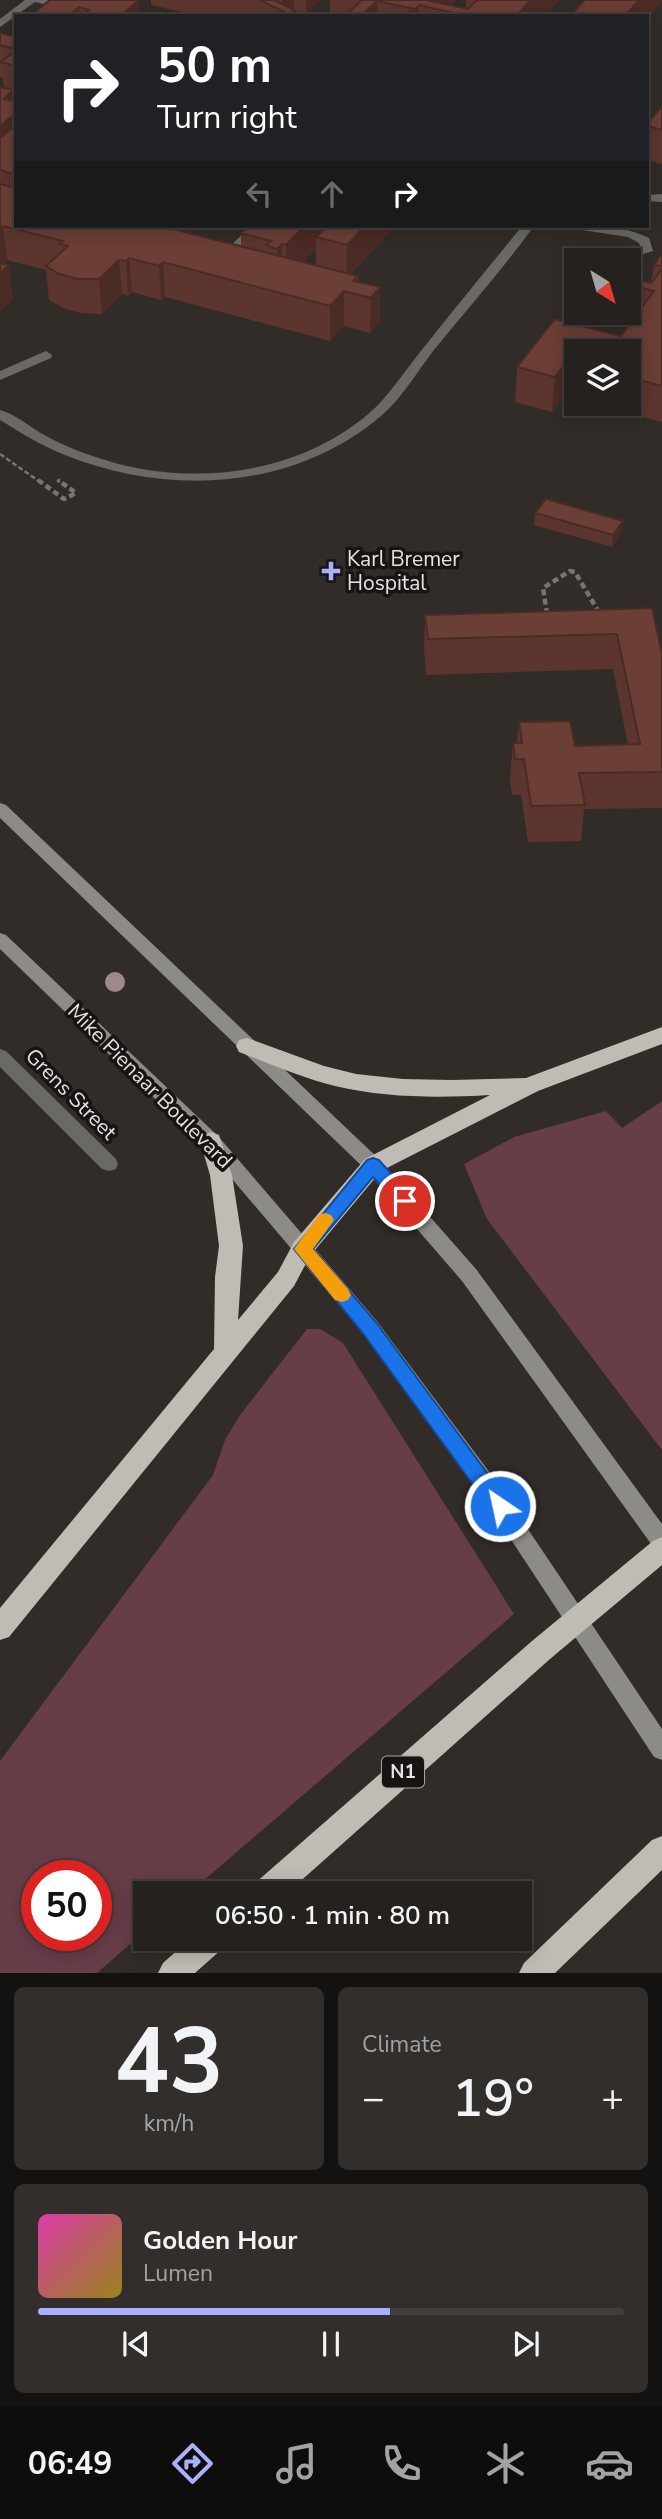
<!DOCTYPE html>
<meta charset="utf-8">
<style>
body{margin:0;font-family:"Nunito Sans",sans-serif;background:#312e2b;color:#f1f3f6;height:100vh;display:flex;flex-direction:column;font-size:26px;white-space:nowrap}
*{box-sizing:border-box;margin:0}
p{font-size:23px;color:#a3a3a4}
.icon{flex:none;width:38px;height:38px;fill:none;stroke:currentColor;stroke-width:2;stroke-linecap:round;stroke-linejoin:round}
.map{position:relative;height:1973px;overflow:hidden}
.side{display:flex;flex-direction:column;gap:14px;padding:14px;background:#141210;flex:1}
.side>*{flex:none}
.banner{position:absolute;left:14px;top:14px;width:635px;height:214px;border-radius:0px;box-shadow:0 4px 18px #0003,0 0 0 2px #423e3c;background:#202124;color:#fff;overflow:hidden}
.needle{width:46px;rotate:143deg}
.buttons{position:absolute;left:564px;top:248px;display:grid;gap:14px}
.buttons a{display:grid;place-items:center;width:77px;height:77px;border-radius:0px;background:#25211e;box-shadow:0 4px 18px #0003,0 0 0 2px #423e3c;font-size:35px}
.speed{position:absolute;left:21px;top:1860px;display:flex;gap:14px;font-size:35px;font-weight:700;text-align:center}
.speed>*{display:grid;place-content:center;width:91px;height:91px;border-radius:50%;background:#25211e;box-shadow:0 4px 18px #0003,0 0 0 2px #423e3c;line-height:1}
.speed .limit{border:10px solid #d22;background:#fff;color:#111}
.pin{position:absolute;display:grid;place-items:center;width:60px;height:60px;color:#fff;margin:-30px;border:4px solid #fff;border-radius:50%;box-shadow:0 2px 7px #0007}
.me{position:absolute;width:77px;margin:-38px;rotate:326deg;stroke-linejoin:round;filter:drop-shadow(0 0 5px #0008)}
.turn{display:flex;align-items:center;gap:24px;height:147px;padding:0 28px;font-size:32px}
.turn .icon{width:91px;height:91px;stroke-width:2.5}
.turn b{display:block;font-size:49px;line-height:60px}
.lanes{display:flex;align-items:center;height:66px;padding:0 28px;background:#0003;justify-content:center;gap:35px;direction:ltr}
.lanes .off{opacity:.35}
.big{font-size:52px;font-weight:600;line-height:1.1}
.side .card{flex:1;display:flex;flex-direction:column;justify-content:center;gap:10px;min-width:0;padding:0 24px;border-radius:10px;background:#312e2b}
.side .dial{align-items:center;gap:0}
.dial b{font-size:91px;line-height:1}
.song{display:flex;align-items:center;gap:21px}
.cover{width:84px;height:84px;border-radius:10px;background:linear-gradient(135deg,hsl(320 70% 55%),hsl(50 70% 35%))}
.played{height:7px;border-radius:4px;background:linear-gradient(90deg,#a7b1fc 60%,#423e3c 60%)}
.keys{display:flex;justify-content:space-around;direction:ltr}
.heat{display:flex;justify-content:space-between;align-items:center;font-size:38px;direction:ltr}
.side .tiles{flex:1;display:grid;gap:14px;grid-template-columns:1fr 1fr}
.card:last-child{grid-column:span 2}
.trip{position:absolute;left:133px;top:1881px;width:399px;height:70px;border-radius:0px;background:#25211e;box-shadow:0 4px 18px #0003,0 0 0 2px #423e3c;font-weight:600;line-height:70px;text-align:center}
.tab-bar{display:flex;height:112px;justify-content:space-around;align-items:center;background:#0f0d0c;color:#a3a3a4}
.tab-bar .icon{width:49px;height:49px}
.tab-bar .on{color:#a7b1fc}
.tab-bar b{font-size:32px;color:#f1f3f6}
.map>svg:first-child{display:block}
.green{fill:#673d48;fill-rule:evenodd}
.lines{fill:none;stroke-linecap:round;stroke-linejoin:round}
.path-far1{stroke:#787471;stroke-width:2.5;stroke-dasharray:5 2.5;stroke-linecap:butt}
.path{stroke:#787471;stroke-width:4.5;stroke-dasharray:6 3.5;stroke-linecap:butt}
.lane{fill:#6a6966;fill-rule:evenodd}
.street{fill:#6a6966;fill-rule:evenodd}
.secondary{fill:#8c8b86;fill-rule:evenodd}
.highway{fill:#bfbcb5;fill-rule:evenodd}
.tree{fill:#9e8a8c}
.wall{fill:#5c352e;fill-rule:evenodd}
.shaded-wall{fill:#4b2b26}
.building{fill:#6b3e36;stroke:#4b2b26;stroke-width:2}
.route{fill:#1a73e8;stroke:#114b97;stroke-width:2}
.slow{fill:#f59e0b}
.poi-dot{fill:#a7b1fc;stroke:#171413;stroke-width:2.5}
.labels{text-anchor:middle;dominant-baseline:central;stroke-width:7;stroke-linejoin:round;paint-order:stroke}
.shield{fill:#171413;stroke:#a7a4a2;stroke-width:2}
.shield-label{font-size:19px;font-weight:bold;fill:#e5e2df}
.poi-label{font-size:21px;fill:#e5e2df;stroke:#171413;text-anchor:start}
.street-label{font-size:21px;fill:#e5e2df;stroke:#171413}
</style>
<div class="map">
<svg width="662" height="1973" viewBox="0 0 662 1973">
<rect width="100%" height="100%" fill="#312c28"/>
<path class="green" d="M662,1101V1450L487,1219L464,1164L514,1137L606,1111L622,1128Z
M307,1329H320L343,1343L514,1614L189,1893L145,1894V1931L97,1973H0V1761L213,1475L225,1440L240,1415ZM37,1876H96V1936H37Z"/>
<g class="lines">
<path class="path-far1" d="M0,454L40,482
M57,480L60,482"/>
<path class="path" d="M38,480L64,499L76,493L58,480
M547,614L543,588L570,571L575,572L600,614"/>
<path class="lane" d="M25,0H52L113,16H93L35,2L0,27V19Z
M662,194V202L648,201V195Z
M251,226H264L237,253H229V247Z
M522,226H534C503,269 467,309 434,350C417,372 402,398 381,416C294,490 169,497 65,455C42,446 21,433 0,420V410C16,414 31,428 46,436C68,448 91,456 115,463C203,487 307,471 375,408C394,389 408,366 425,346C457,305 490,266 522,226Z
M576,226C601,225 626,227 649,238L653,251L643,254L639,243L628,237L582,230Z
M46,351L52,355L51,358L0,380V371Z"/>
<path class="street" d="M0,1049L6,1051L116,1159L118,1164L116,1169L109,1171L102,1169L0,1067Z"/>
<path class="secondary" d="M0,803L6,805L380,1160L476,1269L662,1524V1551L654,1548L462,1281L366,1170L0,818Z
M0,933L6,935L218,1136L376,1320L493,1477L662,1729V1760L654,1757L479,1491L362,1332L204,1146L0,949Z"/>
<path class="highway" d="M662,1027V1044L538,1091L381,1171L310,1256L294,1286L9,1637L0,1640V1608L214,1349L215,1277L219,1246L210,1175L200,1141L203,1135L211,1132L219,1135L232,1175L243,1246L238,1320L278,1272L294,1242L365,1159L490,1095C438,1098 386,1098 335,1086C302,1078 271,1064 239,1052L236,1046L239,1040L247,1038L324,1066L356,1074L403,1079L451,1080L526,1078Z
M662,1537V1565L550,1659L286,1894H250L254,1884L532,1641L653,1541Z
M662,1836V1870L555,1973H519L524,1963L652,1840Z
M190,1939H227L222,1949L195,1973H158L163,1963Z"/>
</g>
<circle class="tree" cx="115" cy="982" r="10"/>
<path class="wall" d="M50,0L137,1H138L139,16H30Z
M151,0H321L306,14L296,12V14L302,16H198L151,5Z
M330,0H456L451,5L466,9V0H560L545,16H330Z
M0,33L16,37V97H14V101L16,100V226L189,233L241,246V233L255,229L390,232L351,274L358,276V282L380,287V322L370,333L344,326L330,341L165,297L161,300L132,292L128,296L122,294L102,314L81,313L63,308L49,300L46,270L7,260L3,264L13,299L0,311V87L4,88L2,77H0ZM316,248V265L303,262Z
M662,106V164L648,160V123Z
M662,256V422L594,404H628V352H576V399L564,396L552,412L515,402L517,367L621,336L633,319L637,287L651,283L654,265Z
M535,513L621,532L612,547L534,525Z
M652,608L662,654V808L584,809L581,841L528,842L521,795H512L510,779L513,743H517L519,722L575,746L628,745L613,669L426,675L424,650L425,615Z"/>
<path class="shaded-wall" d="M282,0H294V12L296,11V16H288V14L283,12Z
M306,0H321L306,14Z
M425,0H456L445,11Z
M531,0H560L545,16H516Z
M639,0H662V2L648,19V16H625Z
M138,1L139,16H120Z
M377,1V16H361Z
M419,5V16H415V9Z
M79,7V16H68Z
M13,90L16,113V150L0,163V126L4,99Z
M16,172V191L14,174Z
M3,226L7,260L0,266V229Z
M171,226H197L186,236L169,228Z
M305,226H338L316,237V248L287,279L286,245Z
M365,226H390V232L346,279L347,245Z
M282,244L283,278L278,283L277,249Z
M129,258L132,292L128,296L126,261Z
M119,260L122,294L102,314L99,279Z
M163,262L165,297L161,300L159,266Z
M9,265L13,299L0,311V273Z
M380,287V322L370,333L371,298Z
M344,291V326L330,341V306Z
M567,361L564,396L552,412L555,377Z
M623,521L621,532L612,547L613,535Z"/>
<path class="building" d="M50,0H133L138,1L120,16H82L89,10L79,7L68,16H30Z
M260,0H274L296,11L288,14Z
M362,0H426L468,9L477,0H531L516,16H461L463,15L419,5L415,9L377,1L361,16H345Z
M585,0H639L625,16H570Z
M410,11L431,16H405Z
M0,33L16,37V49L0,45Z
M16,50V66L1,62Z
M0,87L13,90L4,99L14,101L16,100V113L0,126Z
M662,106V130L648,126V123Z
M16,125V172L14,174L0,170V138Z
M0,184L16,188V226H171L169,228L358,276L353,281L380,287L371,298L344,291L330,306L163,262L159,266L129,258L126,261L119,260L99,279H78L59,274L46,266L68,246L60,244L63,241L3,226L0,229Z
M258,226H305L286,245L282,244L277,249L266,245L271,241L241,233L248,227L255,229Z
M327,226H365L347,245L316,237Z
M660,256H662V266L654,265Z
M0,263L9,265L0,273Z
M662,269V386L628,377V352H576V364L567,361L555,377L517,367L555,319L621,336L654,291L637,287L642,281L651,283Z
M546,499L623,521L613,535L535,513Z
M652,608L662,654V772L579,773L585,805L531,806L524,759H515L513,743H522L519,722L570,721L575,746L640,744L617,634L428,639L425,615Z"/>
<path class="route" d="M373,1158L379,1160L411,1196L414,1201L411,1206H399L373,1177L313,1249L375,1321L507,1500L510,1506L507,1512L500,1514L493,1512L362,1332L294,1249L367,1160Z"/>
<path class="slow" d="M325,1213L331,1215L334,1220L313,1249L348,1289L351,1295L348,1300L342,1302L335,1300L294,1249L319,1215Z"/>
<path class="poi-dot" d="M327.5 560.5h7v7h7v7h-7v7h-7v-7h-7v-7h7z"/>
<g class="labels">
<rect class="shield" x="382" y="1756.5" width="42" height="31" rx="5"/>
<g class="shield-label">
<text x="403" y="1772">N1</text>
</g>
<g class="poi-label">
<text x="347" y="559">Karl Bremer<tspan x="347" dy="24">Hospital</tspan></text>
</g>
<g class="street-label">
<text transform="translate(150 1086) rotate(45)">Mike Pienaar Boulevard</text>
<text transform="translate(71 1094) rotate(45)">Grens Street</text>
</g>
</g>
</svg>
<div class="buttons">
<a><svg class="needle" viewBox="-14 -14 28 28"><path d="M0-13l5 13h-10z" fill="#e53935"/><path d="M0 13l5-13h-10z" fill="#a3a3a4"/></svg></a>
<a><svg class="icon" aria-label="layers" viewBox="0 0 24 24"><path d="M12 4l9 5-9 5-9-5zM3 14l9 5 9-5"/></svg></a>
</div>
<div class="speed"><div class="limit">50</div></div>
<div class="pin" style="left:405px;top:1201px;background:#d93025"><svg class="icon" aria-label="arrive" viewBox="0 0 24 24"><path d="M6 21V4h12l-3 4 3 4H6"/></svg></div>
<svg class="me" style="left:500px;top:1506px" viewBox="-20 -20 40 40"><circle r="17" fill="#1a73e8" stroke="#fff" stroke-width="3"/><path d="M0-11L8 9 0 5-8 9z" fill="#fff"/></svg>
<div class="trip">06:50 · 1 min · 80 m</div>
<div class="banner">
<div class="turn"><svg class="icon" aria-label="right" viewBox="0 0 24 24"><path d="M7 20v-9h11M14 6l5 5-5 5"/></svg><div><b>50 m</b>Turn right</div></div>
<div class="lanes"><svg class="icon off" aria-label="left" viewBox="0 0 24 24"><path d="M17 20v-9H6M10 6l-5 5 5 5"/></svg><svg class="icon off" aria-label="ahead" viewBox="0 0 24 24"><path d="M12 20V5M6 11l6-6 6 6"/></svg><svg class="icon" aria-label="right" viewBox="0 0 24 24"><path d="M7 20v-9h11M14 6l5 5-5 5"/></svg></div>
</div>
</div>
<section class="side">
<div class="tiles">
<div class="card dial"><b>43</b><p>km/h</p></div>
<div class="card"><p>Climate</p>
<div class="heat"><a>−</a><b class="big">19°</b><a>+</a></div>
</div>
<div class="card">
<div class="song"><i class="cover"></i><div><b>Golden Hour</b><p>Lumen</p></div></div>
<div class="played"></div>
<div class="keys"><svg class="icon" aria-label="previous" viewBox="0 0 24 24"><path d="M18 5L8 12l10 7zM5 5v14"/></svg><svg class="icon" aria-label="pause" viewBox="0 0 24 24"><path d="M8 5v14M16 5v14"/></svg><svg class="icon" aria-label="next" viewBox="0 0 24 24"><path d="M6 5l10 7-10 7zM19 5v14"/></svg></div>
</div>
</div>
</section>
<nav class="tab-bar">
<b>06:49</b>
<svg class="icon on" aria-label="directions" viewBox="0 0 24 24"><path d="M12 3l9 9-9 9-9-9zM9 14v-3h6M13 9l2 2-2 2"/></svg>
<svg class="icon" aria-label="music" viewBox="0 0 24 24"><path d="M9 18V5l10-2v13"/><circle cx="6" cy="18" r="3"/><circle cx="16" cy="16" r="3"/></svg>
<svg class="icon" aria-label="phone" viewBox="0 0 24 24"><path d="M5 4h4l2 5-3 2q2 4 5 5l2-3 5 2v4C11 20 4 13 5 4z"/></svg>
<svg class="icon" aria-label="climate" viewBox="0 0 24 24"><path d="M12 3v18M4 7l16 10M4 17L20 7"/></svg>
<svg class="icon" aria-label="car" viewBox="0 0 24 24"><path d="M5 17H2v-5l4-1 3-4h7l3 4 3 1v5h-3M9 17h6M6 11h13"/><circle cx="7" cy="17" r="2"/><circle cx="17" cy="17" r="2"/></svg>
</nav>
